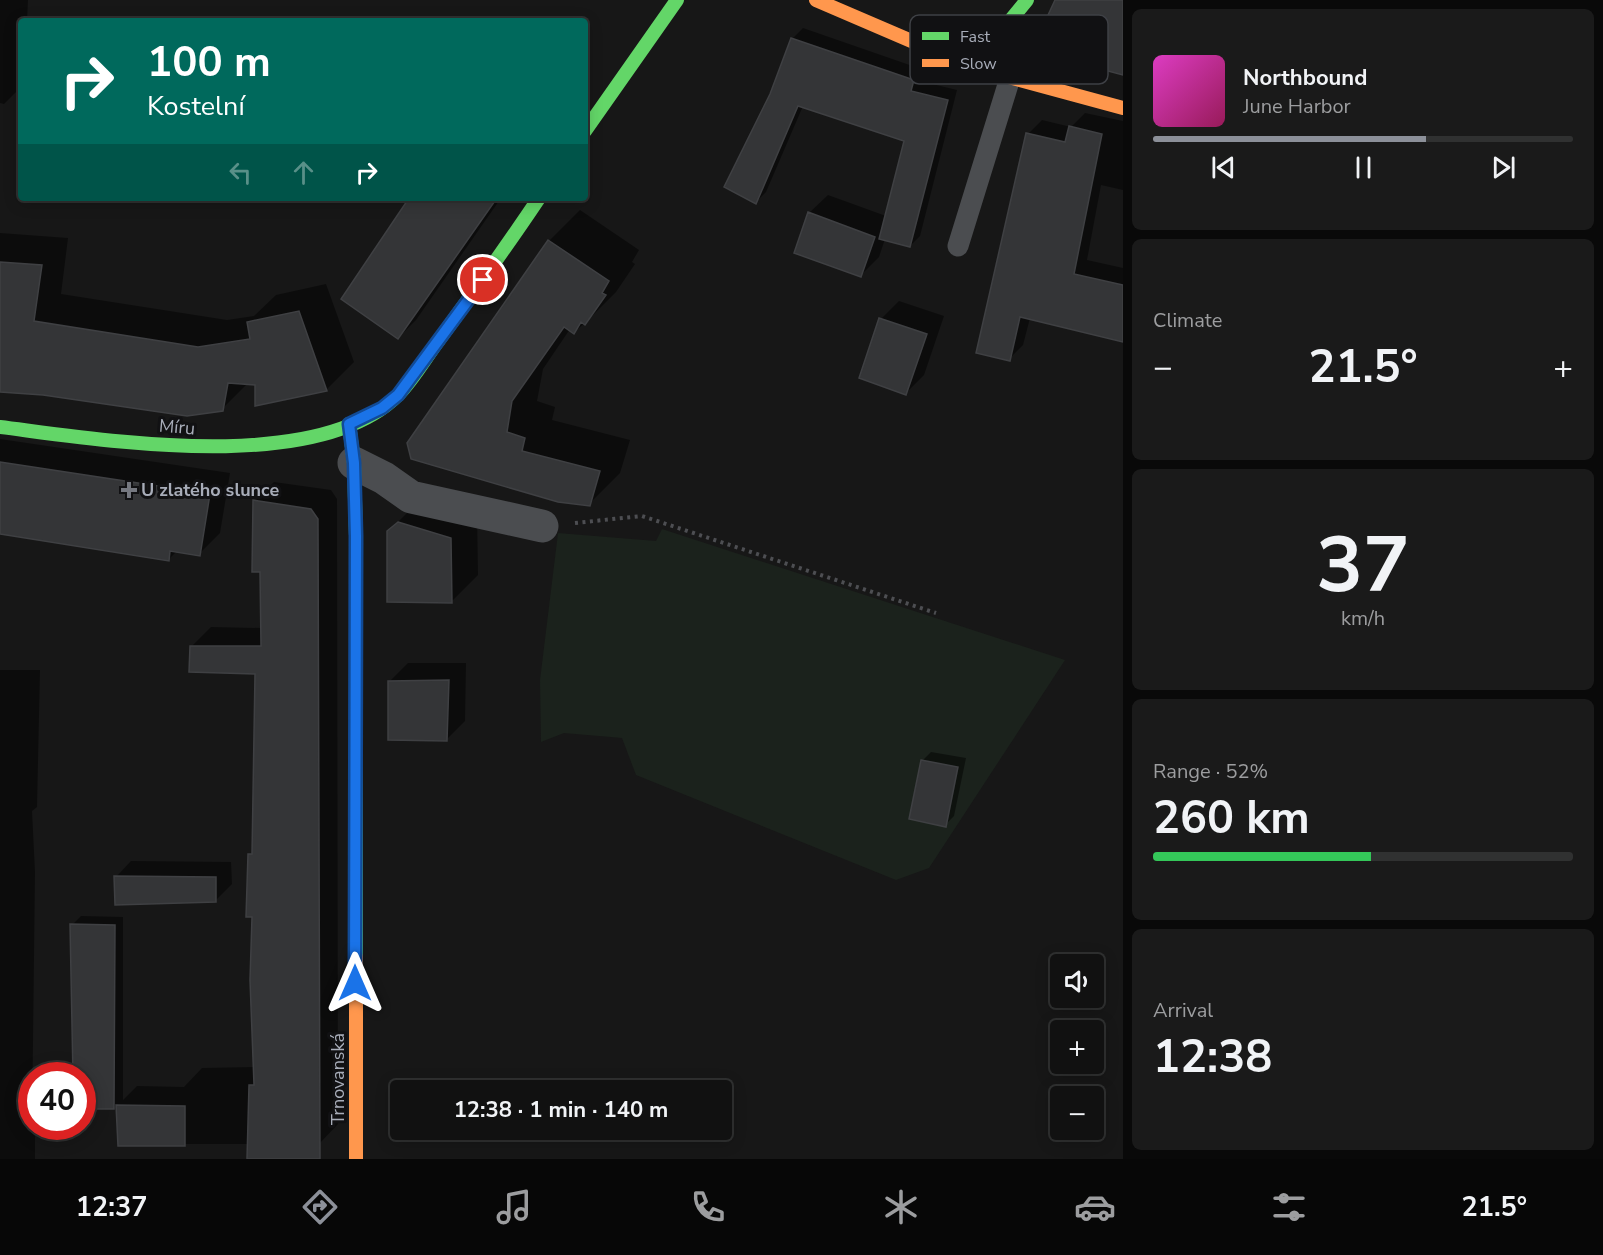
<!DOCTYPE html>
<meta charset="utf-8">
<style>
body{margin:0;font-family:"Nunito Sans",sans-serif;background:#1a1a1a;color:#f1f3f6;height:100vh;display:flex;flex-direction:column;font-size:22px;white-space:nowrap}
*{box-sizing:border-box;margin:0}
p{font-size:20px;color:#9c9d9f}
.icon{flex:none;width:33px;height:33px;fill:none;stroke:currentColor;stroke-width:2;stroke-linecap:round;stroke-linejoin:round}
.map{position:relative;flex:1;overflow:hidden}
.drawer{display:flex;flex-direction:column;gap:9px;padding:9px;background:#090909;width:480px}
.drawer>*{flex:none}
.hud{position:absolute;left:18px;top:18px;width:570px;height:183px;border-radius:6px;box-shadow:0 3px 15px #0003,0 0 0 2px #303131;background:#00695c;color:#fff;overflow:hidden}
.buttons{position:absolute;left:1050px;top:954px;display:grid;gap:12px}
.buttons a{display:grid;place-items:center;width:54px;height:54px;border-radius:6px;background:#111;box-shadow:0 3px 15px #0003,0 0 0 2px #303131;font-size:30px}
.speed{position:absolute;left:18px;top:1062px;display:flex;gap:12px;font-size:30px;font-weight:700;text-align:center}
.speed>*{display:grid;place-content:center;width:78px;height:78px;border-radius:50%;background:#111;box-shadow:0 3px 15px #0003,0 0 0 2px #303131;line-height:1}
.speed .limit{border:9px solid #d22;background:#fff;color:#111}
.pin{position:absolute;display:grid;place-items:center;width:51px;height:51px;color:#fff;margin:-26px;border:3px solid #fff;border-radius:50%;box-shadow:0 2px 6px #0007}
.me{position:absolute;width:66px;margin:-33px;rotate:0deg;stroke-linejoin:round;filter:drop-shadow(0 0 4px #0008)}
.turn{display:flex;align-items:center;gap:21px;height:126px;padding:0 30px;font-size:27px}
.turn .icon{width:78px;height:78px;stroke-width:2.5}
.turn b{display:block;font-size:42px;line-height:51px}
.lanes{display:flex;align-items:center;height:57px;padding:0 30px;background:#0003;justify-content:center;gap:30px;direction:ltr}
.lanes .off{opacity:.35}
.big{font-size:45px;font-weight:700;line-height:1.1}
.drawer .widget{flex:1;display:flex;flex-direction:column;justify-content:center;gap:9px;min-width:0;padding:0 21px;border-radius:9px;background:#1a1a1a}
.drawer .dial{align-items:center;gap:0}
.dial b{font-size:78px;line-height:1}
.song{display:flex;align-items:center;gap:18px}
.cover{width:72px;height:72px;border-radius:9px;background:linear-gradient(135deg,hsl(310 70% 55%),hsl(330 70% 35%))}
.played{height:6px;border-radius:3px;background:linear-gradient(90deg,#8c9099 65%,#303131 65%)}
.keys{display:flex;justify-content:space-around;direction:ltr}
.heat{display:flex;justify-content:space-between;align-items:center;font-size:33px;direction:ltr}
.charge{height:9px;border-radius:4px;background:linear-gradient(90deg,#34c759 52%,#303131 0)}
.trip{position:absolute;left:390px;top:1080px;width:342px;height:60px;border-radius:6px;background:#111;box-shadow:0 3px 15px #0003,0 0 0 2px #303131;font-weight:700;line-height:60px;text-align:center}
.tabs{display:flex;height:96px;justify-content:space-around;align-items:center;background:#070707;color:#9c9d9f}
.tabs .icon{width:42px;height:42px}
.tabs .current{color:#8c9099}
.tabs b{font-size:27px;color:#f1f3f6}
main{display:flex;flex:1;min-height:0}
.map>svg:first-child{display:block}
.green{fill:#1b221c}
.shadow{fill:#0007}
.building{fill:#343537;stroke:#3f4043;stroke-width:1.5}
.lines{fill:none;stroke-linecap:round;stroke-linejoin:round}
.path{stroke:#4d4e52;stroke-width:4;stroke-dasharray:3 4.5;stroke-linecap:butt}
.lane{stroke:#4b4d50;stroke-width:21}
.street{stroke:#4b4d50;stroke-width:33}
.fast{stroke:#63d668;stroke-width:14}
.slow{stroke:#ff974d;stroke-width:14}
.route-casing{stroke:#114b97;stroke-width:15}
.route{stroke:#1a73e8;stroke-width:10}
.poi-dot{fill:#757880;stroke:#111113;stroke-width:2}
.labels{text-anchor:middle;dominant-baseline:central;stroke-width:6;stroke-linejoin:round;paint-order:stroke}
.street-label{font-size:18px;fill:#a8adb9;stroke:#111113}
.poi-label{font-size:18px;font-weight:bold;fill:#a8adb9;stroke:#111113;text-anchor:start}
.key{fill:#111113;stroke:#3e4045;stroke-width:1.5}
.key-label{font-size:16px;fill:#a8adb9}
</style>
<main>
<div class="map">
<svg width="1123" height="1159" viewBox="0 0 1123 1159">
<rect width="100%" height="100%" fill="#171717"/>
<path class="green" d="M662,529L1065,660L929,868L896,880L636,775L622,738L564,733L541,742L540,680L558,533L656,541Z"/>
<path class="shadow" d="M0,0H28L27,21H21V87L4,104L0,103Z
M803,28L924,70L920,81L957,90L920,236L910,246L885,239L879,257L861,275L809,213L828,195L886,216L906,140L803,106L766,192L756,202L771,95L792,39Z
M1085,113L1123,121V190L1101,185L1087,260L1123,268V340L1030,318L1023,345L1009,359L1028,134L1042,120L1071,127Z
M410,198H501L416,320L398,338Z
M580,210L639,250L632,262L635,264L616,292L585,323L574,332L570,329L543,369L537,401L555,407L552,420L630,440L620,473L589,504L412,457L549,241Z
M0,233L68,238L61,294L227,320L254,316L276,295L326,284L354,362L326,390L248,383L222,409L0,390Z
M899,301L944,316L924,375L906,393L881,319Z
M0,439L230,473L220,533L199,554L177,551L168,560L0,533Z
M274,482L331,490L337,499L338,1124L319,1144H119L118,1104L114,1108L82,1086L72,925L81,916L123,917V1100L137,1086L184,1087L202,1068L255,1067L254,915L250,855L254,850L257,672L191,647L211,627L262,628L261,570L255,501Z
M415,505L477,512L478,575L451,602L388,532Z
M408,663H466L465,721L447,739L389,682Z
M0,670H40L37,807L32,811L35,872L32,1126H35V1159H0Z
M931,752L966,758L954,816L945,825L922,761Z
M131,861L231,862L232,884L216,900L116,877Z"/>
<path class="building" d="M1055,0H1123V75L1041,53L1036,41Z
M791,38L914,80L911,91L948,100L910,247L879,239L904,141L798,106L756,204L724,187L770,94Z
M1069,126L1102,134L1074,274L1123,285V342L1020,317L1010,361L976,353L1026,133L1065,142Z
M409,198H497L398,339L341,299Z
M808,212L875,237L861,277L794,253Z
M548,240L609,281L602,293L606,295L585,325L581,322L574,334L564,327L512,401L507,432L525,438L522,451L600,471L590,506L558,502L411,459L407,443Z
M0,262L42,265L34,321L198,347L250,339L247,322L299,311L327,391L255,406V385L228,383L223,411L187,416L43,395L0,392Z
M879,318L927,334L906,395L859,378Z
M0,462L210,494L200,556L170,551L169,561L0,534Z
M253,500L311,509L318,519L320,1159H247L249,1085H254L250,980L252,917H246L248,854H252L255,674L189,672L190,646H261L260,572H252Z
M398,522L451,538L452,603L387,602V531Z
M449,680L447,741L388,740V681Z
M921,760L958,767L946,827L909,819Z
M114,876L216,877V902L115,905Z
M70,924L115,925L114,1109H84L82,1076H73Z
M116,1105L185,1106V1146H118Z"/>
<g class="lines">
<path class="path" d="M575,523L642,516L936,613"/>
<path class="lane" d="M958,246L1010,78"/>
<path class="street" d="M354,463L384,478L411,497L542,526"/>
<path class="fast" d="M972,67L1027,0
M585,131L677,0
M349,424L354,463L356,536V957
M0,427C104,440 317,476 398,395C414,379 426,357 439,340C473,293 507,246 539,198"/>
<path class="slow" d="M816,0L972,67L1123,108
M356,957V1159"/>
</g>
<g class="lines">
<g class="route-casing">
<path id="route" d="M355,983L356,536L354,463L349,424L382,408L398,395L483,280"/>
</g>
<use href="#route" class="route"/>
</g>
<path class="poi-dot" d="M126 481h6v6h6v6h-6v6h-6v-6h-6v-6h6z"/>
<g class="labels">
<g class="street-label">
<text transform="translate(177 427) rotate(5)">Míru</text>
<text transform="translate(338 1079) rotate(-90)">Trnovanská</text>
</g>
<g class="poi-label">
<text x="141" y="490">U zlatého slunce</text>
</g>
</g>
<rect x="910" y="15" width="198" height="69" rx="9" class="key"/>
<rect x="922" y="32" width="27" height="8" fill="#63d668"/>
<rect x="922" y="59" width="27" height="8" fill="#ff974d"/>
<g class="key-label">
<text x="960" y="42">Fast</text>
<text x="960" y="69">Slow</text>
</g>
</svg>
<div class="buttons">
<a><svg class="icon" aria-label="sound" viewBox="0 0 24 24"><path d="M4 9h4l5-4v14l-5-4H4zM17 9q2 3 0 6"/></svg></a>
<a>+</a>
<a>−</a>
</div>
<div class="speed"><div class="limit">40</div></div>
<div class="pin" style="left:483px;top:280px;background:#d93025"><svg class="icon" aria-label="arrive" viewBox="0 0 24 24"><path d="M6 21V4h12l-3 4 3 4H6"/></svg></div>
<svg class="me" style="left:355px;top:983px" viewBox="-20 -20 40 40"><path d="M0-17L14 15 0 8-14 15z" fill="#1a73e8" stroke="#fff" stroke-width="4"/></svg>
<div class="trip">12:38 · 1 min · 140 m</div>
<div class="hud">
<div class="turn"><svg class="icon" aria-label="right" viewBox="0 0 24 24"><path d="M7 20v-9h11M14 6l5 5-5 5"/></svg><div><b>100 m</b>Kostelní</div></div>
<div class="lanes"><svg class="icon off" aria-label="left" viewBox="0 0 24 24"><path d="M17 20v-9H6M10 6l-5 5 5 5"/></svg><svg class="icon off" aria-label="ahead" viewBox="0 0 24 24"><path d="M12 20V5M6 11l6-6 6 6"/></svg><svg class="icon" aria-label="right" viewBox="0 0 24 24"><path d="M7 20v-9h11M14 6l5 5-5 5"/></svg></div>
</div>
</div>
<section class="drawer">
<div class="widget">
<div class="song"><i class="cover"></i><div><b>Northbound</b><p>June Harbor</p></div></div>
<div class="played"></div>
<div class="keys"><svg class="icon" aria-label="previous" viewBox="0 0 24 24"><path d="M18 5L8 12l10 7zM5 5v14"/></svg><svg class="icon" aria-label="pause" viewBox="0 0 24 24"><path d="M8 5v14M16 5v14"/></svg><svg class="icon" aria-label="next" viewBox="0 0 24 24"><path d="M6 5l10 7-10 7zM19 5v14"/></svg></div>
</div>
<div class="widget"><p>Climate</p>
<div class="heat"><a>−</a><b class="big">21.5°</b><a>+</a></div>
</div>
<div class="widget dial"><b>37</b><p>km/h</p></div>
<div class="widget"><p>Range · 52%</p><b class="big">260 km</b><div class="charge"></div></div>
<div class="widget"><p>Arrival</p><b class="big">12:38</b></div>
</section>
</main>
<nav class="tabs">
<b>12:37</b>
<svg class="icon current" aria-label="directions" viewBox="0 0 24 24"><path d="M12 3l9 9-9 9-9-9zM9 14v-3h6M13 9l2 2-2 2"/></svg>
<svg class="icon" aria-label="music" viewBox="0 0 24 24"><path d="M9 18V5l10-2v13"/><circle cx="6" cy="18" r="3"/><circle cx="16" cy="16" r="3"/></svg>
<svg class="icon" aria-label="phone" viewBox="0 0 24 24"><path d="M5 4h4l2 5-3 2q2 4 5 5l2-3 5 2v4C11 20 4 13 5 4z"/></svg>
<svg class="icon" aria-label="climate" viewBox="0 0 24 24"><path d="M12 3v18M4 7l16 10M4 17L20 7"/></svg>
<svg class="icon" aria-label="car" viewBox="0 0 24 24"><path d="M5 17H2v-5l4-1 3-4h7l3 4 3 1v5h-3M9 17h6M6 11h13"/><circle cx="7" cy="17" r="2"/><circle cx="17" cy="17" r="2"/></svg>
<svg class="icon" aria-label="filters" viewBox="0 0 24 24"><path d="M4 7h16M4 17h16"/><circle cx="9" cy="7" r="2"/><circle cx="15" cy="17" r="2"/></svg>
<b>21.5°</b>
</nav>
